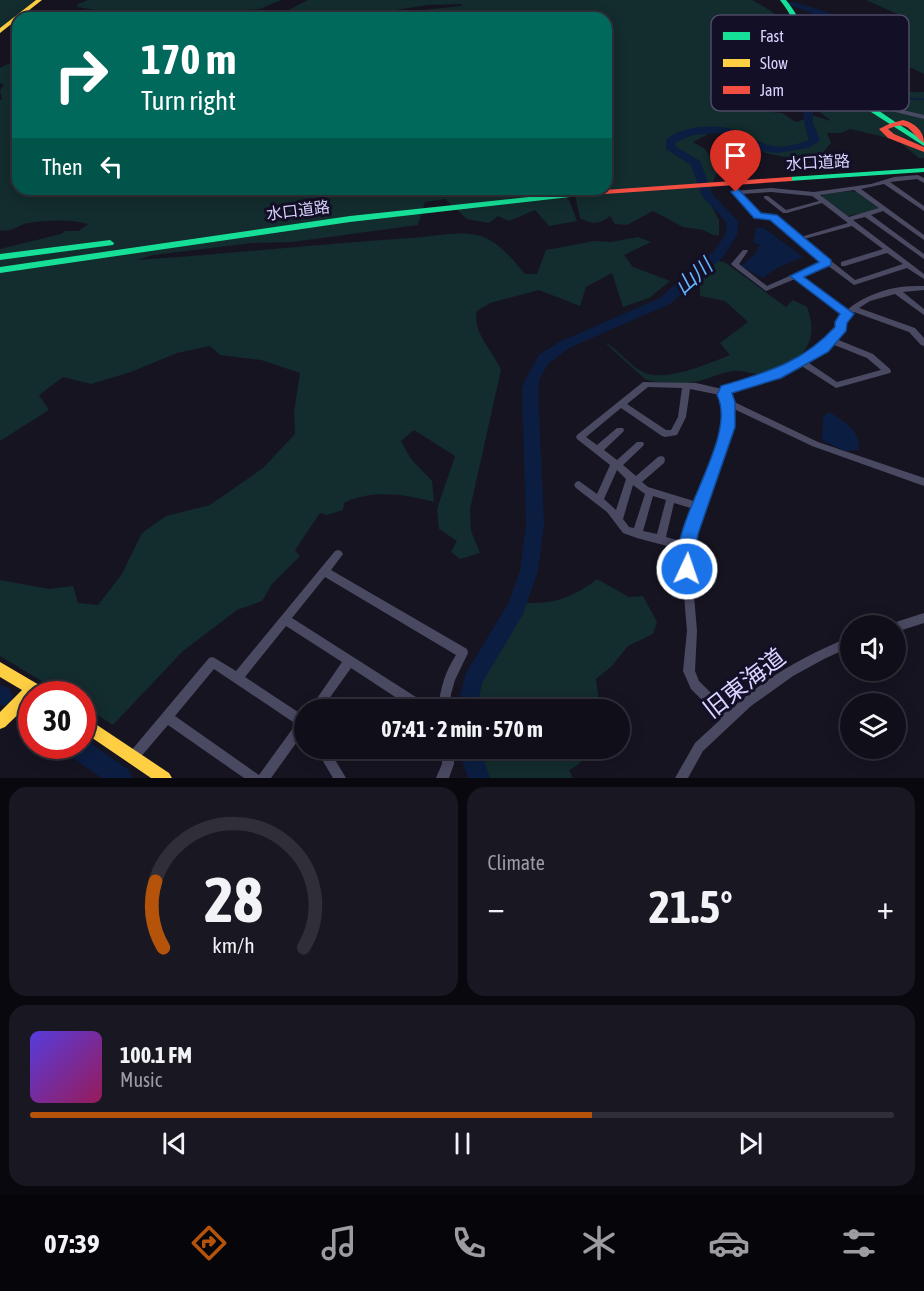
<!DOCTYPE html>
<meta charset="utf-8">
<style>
body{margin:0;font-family:"Asap Condensed","Noto Sans JP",sans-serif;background:#191822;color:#f1f3f6;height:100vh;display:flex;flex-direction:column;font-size:22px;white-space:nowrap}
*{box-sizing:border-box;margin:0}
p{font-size:20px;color:#9c9ca2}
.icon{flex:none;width:33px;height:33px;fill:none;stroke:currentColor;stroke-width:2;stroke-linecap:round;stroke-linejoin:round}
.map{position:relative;height:778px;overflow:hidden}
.details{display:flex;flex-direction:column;gap:9px;padding:9px;background:#09080e;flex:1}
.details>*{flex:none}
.hud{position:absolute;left:12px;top:12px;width:600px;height:183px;border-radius:18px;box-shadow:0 3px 15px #0003,0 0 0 2px #302f38;background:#00695c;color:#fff;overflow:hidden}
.fabs{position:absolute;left:840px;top:615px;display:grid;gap:12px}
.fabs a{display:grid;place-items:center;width:66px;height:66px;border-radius:50%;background:#100f19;box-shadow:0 3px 15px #0003,0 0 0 2px #302f38;font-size:30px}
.speed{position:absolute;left:18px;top:681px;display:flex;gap:12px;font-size:30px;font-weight:700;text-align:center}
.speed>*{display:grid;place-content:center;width:78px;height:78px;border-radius:50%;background:#100f19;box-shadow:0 3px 15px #0003,0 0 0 2px #302f38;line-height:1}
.speed .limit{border:9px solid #d22;background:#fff;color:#111}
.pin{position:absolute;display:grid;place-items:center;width:51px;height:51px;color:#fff;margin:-62px -26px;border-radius:50% 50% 50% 0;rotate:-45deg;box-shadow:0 0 6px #0007}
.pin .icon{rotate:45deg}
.me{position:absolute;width:66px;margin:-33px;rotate:3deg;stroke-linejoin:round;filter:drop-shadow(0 0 4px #0008)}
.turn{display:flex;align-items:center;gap:21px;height:126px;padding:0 30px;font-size:27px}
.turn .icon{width:78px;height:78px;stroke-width:2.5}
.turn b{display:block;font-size:42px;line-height:51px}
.then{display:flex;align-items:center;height:57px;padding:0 30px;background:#0003;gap:12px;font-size:22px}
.big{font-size:45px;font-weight:700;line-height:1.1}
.details .tile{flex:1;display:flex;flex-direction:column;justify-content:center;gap:9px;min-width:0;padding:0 21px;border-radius:18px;background:#191822}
.details .dial{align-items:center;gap:0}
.dial svg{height:156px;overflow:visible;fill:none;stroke:#302f38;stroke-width:7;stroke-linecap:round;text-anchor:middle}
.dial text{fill:#f1f3f6;stroke:none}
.song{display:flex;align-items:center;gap:18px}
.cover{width:72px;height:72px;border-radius:9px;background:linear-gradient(135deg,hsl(250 70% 55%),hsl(330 70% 35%))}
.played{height:6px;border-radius:3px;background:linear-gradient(90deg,#b45309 65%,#302f38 65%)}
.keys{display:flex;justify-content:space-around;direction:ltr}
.heat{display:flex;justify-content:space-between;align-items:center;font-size:33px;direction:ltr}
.details .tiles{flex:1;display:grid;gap:9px;grid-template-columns:1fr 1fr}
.tile:last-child{grid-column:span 2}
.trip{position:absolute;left:294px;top:699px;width:336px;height:60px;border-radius:30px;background:#100f19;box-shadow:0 3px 15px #0003,0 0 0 2px #302f38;font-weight:700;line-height:60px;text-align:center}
.menu{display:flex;height:96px;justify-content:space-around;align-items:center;background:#06060a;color:#9c9ca2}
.menu .icon{width:42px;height:42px}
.menu .current{color:#b45309}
.menu b{font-size:27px;color:#f1f3f6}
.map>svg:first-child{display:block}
.green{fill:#132c2d}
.water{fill:#0b1e41}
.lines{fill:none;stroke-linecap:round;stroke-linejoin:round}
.stream{stroke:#0b1e41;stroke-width:1.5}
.river{fill:#0b1e41;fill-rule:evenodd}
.street{fill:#4a4962;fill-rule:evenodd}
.fast{fill:#16e098;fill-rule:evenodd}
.slow{fill:#ffcf43;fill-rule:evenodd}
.jam{fill:#f24e42;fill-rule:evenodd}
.route{fill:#1a73e8;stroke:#114b97;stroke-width:1.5}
.labels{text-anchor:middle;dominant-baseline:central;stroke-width:6;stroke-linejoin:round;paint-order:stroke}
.far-street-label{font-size:16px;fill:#d9d4ff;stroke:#130f26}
.water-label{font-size:21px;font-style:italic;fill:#62b6ff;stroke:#130f26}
.near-street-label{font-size:24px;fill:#d9d4ff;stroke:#130f26}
.key{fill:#130f26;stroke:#4e4a67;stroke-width:1.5}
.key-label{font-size:16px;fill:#d9d4ff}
</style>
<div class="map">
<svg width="924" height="778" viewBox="0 0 924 778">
<rect width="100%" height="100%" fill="#161421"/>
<path class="green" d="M0,0H35L0,28Z
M88,0H281L260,9L183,14L114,13L77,7L78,4Z
M308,0H752C767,7 779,19 795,24L788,62L795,70L793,79L773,85L770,90L780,94L774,96L760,90L749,94L745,99L747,103L771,112L782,113L796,122L815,116L831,121L817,110L807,88L812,80C850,73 884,94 924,92V158H919L897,140L850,129L841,133H827L831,143L820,156L784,157L766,153L716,130L693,142L705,149L718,170L707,197L719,220V235H713L703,230L683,227L653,211L627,225L615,224L610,216C600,224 592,225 580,218L575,195L578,189H606V18H500L478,11L467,12L456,18H393L395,16L407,17L413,11L461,6L462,4L428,5L370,14L360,12L312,18H273Z
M866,0H924V74L880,53L863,36C866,23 891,21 902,16Z
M18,59V189H556L569,200L577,221L549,226L535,210L509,221L498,216L489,223L467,219L445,199L425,202L418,225L292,242L252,243L153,255L136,260C228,254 319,244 411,238C435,237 466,228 488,239C503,247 514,261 525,274H537L546,250L594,241L611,242L638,237L651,242L624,255L633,267L670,281L649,298L623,307L612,273L586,287L580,306L539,290L490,303L477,311C472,333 493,350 501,370L470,509L471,531L480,553L460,559L451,552L457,541L439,529L437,509L455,456L414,430L401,441L411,459L432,481L434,502C406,494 371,489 344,503L343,510L327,515L320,513L295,550L300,556L272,584L262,601L237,610L183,651L113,725L83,706L82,694H63L0,656V580L49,589L73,586L78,603L98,605L122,574L142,533L166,516L210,505L263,468L295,434L294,412L300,373L261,360L220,355L210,346L177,353L131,372L91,384L63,377L39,395L49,410L0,441V249L61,234L65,231H79L88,224C71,219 46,220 28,223C18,225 11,233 0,230V100L2,99L0,90L4,85L0,83V68Z
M850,191L857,192L879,208L878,210L848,216L822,197L823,194Z
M716,260L726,263L786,307L793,300L807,307C822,345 797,368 760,374C753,375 744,370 733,371C718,373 703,382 688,383C676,384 663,382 651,381L645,379L604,342C619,349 629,366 645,373C666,382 710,363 730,355L720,343L748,322L725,301L700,296V273Z
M597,579L629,597L643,596L657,622L653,634L628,646L612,666L596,679L599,702L595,709H469C472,669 507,637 526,603C555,604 574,597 597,579Z
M474,749V748L593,749L578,765L569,770L573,778H485Z"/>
<path class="water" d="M756,228H764L803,257L777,268L763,278L742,267V265L755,254L760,245L753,242Z
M827,413H831C846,423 860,430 859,450L845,451L822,440L823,418Z"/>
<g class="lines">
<path class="stream" d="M809,74C825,77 838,85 853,90C876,98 901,98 924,99"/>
<path class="river" d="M777,0C790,0 847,15 853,27C856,33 855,44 851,50L819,68L808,79L813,96V123L820,141L808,148L777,153L763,151L721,133L693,135L676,142L675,146L700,161L713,195L739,222L737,235L723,257L670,304L569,348L549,363L540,378L538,389L544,524L538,571L523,614L482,683L476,710H456L466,673L508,604L520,571L526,524L522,389L526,378L539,355L559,342L660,298L714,251L725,235L727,223L702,196L691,165L666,149V140C682,125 718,123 738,131C750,135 760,144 772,146C784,148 799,144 809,140C801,119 804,99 798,78L813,64L845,46V29L807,11Z
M0,685L10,689L13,696L10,703L3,706L0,705Z
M30,704H32V725L23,721L20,714L23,707Z
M83,738L129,770L132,778H102L67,754L65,746H82Z
M458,748H480L490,778H468Z"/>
<path class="street" d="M856,99L924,115V119L854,102L853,101Z
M918,175L924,178V183L917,179L890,182L924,206V211L884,184L861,189L924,235V240L883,211L871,215L924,254V259L865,217L853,220L924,274V279L907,268L854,285L827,265L801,276L847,310C860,299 878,291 895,288C904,286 915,286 924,286V290L903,292L924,309V315L895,294L870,301L859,308L915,328L924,338V346L921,345L909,332L854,312L845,322L846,328L836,339L873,354L890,369L891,371L890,373L836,388L800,365L780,377L729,392L728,395L730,400L818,442L924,478V486L812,446L732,408V426L721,456L722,459L711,487L692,547V572L697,631L695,671L699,681L729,711C764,678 806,655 850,637V647L824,659L793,676L751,706L703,751L688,778H675L695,743L721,719L691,689L683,671L687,631L682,572V550L637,538L623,533L607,512L576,488L574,485L576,482L579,481L597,494L610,465L577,439L576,437L577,435L643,382L696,383L722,389L723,388L774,373L820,346L838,327L837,322L843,315L795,279L766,291L733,266L731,264L743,250H747L748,251L739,264L767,286L823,261L771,219L756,217L734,193V191L771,188L814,192L871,184L894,177ZM854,190L879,208L849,217L820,195ZM771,192L812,196L819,201L786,210L768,196H764V198L783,213H787L822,203L848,223L804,236V238H808L852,226L883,249L841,262V266H845L887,253L903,264L855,280L775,216L760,214L741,194ZM832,344L867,358L881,370L837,382L806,361L826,350ZM648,387L682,388L678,417L671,430H666L627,404ZM690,389L720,395C729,418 721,434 712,456L713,459L697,502L648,487L642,482L664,463L665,460L664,457L661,456L658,457L636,476L623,465L643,446L644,444L643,442H637L617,460L604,450L623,432L624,430L623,428H617L597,445L586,437L621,408L662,436L665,437L677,435L686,417ZM617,470L626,479L616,510L604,499ZM633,485L645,494L634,528L629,527L623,519ZM653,496L666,500L657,534L643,531ZM674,503L694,509L684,542L666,537Z
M338,550L341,551L343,554L331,570L467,649L468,653L455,680L451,694L450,710H438C440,689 445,672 456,655L325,577L292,618L430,706L431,710H415L351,668L321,710H309L342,662L286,626L245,677L304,716V732L271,778H244L168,725L138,760L134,762L130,760L128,756L130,752L209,658L213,657L236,671L335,551ZM214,669L296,724L259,775L175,716Z
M924,613V623L896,632V626H891L892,623L896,622Z
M315,748H328L346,778H333Z
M442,748H454V764L449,778H436L442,764Z"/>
<path class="fast" d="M780,0H786C805,23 803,34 795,62C811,84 838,87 860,99C882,112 902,127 924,141V146L854,101L810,83L796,71L789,62C797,34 799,24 780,0Z
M924,168V172L789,181L785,179L789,177Z
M576,192H579V196L350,222L0,273V267L350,216Z
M110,240L114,243L113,245L0,260V254Z"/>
<path class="slow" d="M36,0H42L0,33V28Z
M0,662L46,689L48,694H32V701L5,727L0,729V712L22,690L0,677Z
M82,715L169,773L172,778H151L82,731Z"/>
<path class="jam" d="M903,120C915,123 924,131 924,143C908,132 911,119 888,129L894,134L924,147V152L888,138L879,129L889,124Z
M789,177H792V181L576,196L572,194L576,192Z"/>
</g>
<path class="route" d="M736,189L739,190L761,213L777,215L831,260V265L804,277L854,314L847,323L846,331L828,352L781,378L732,393L735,402V427L698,534C695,547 698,563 693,574L687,576L681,574C661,531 740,440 717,395L721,386C767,372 802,363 835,327V322L840,314L790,276L819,262L770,220L754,218L731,192Z"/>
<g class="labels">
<g class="far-street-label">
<text transform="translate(818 162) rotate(-3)">水口道路</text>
<text transform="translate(298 210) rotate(-7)">水口道路</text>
</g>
<g class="water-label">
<text transform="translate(693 276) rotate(-42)">山川</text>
</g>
<g class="near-street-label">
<text transform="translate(744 683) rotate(-38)">旧東海道</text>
</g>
</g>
<rect x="711" y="15" width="198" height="96" rx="9" class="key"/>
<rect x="723" y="32" width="27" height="8" fill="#16e098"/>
<rect x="723" y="59" width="27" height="8" fill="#ffcf43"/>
<rect x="723" y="86" width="27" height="8" fill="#f24e42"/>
<g class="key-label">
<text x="760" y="42">Fast</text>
<text x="760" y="69">Slow</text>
<text x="760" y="96">Jam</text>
</g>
</svg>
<div class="fabs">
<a><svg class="icon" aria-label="sound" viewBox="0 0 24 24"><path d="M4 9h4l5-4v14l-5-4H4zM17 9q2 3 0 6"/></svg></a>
<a><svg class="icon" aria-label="layers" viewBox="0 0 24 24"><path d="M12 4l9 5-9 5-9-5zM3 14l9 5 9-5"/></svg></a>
</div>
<div class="speed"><div class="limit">30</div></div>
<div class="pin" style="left:736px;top:192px;background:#d93025"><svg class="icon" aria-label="arrive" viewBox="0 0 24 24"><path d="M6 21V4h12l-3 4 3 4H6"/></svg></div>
<svg class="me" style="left:687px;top:569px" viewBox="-20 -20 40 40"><circle r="17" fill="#1a73e8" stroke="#fff" stroke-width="3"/><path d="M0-11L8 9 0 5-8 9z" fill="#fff"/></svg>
<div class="trip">07:41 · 2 min · 570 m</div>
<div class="hud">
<div class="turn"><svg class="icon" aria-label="right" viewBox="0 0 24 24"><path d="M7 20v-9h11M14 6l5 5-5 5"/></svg><div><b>170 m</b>Turn right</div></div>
<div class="then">Then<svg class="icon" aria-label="left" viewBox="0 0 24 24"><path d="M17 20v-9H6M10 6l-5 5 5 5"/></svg></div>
</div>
</div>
<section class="details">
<div class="tiles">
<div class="tile dial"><svg viewBox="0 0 100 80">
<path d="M14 69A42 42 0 1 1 86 69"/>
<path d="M14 69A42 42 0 0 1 10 35" stroke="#b45309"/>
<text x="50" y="56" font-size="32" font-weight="700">28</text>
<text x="50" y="72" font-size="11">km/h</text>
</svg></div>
<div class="tile"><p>Climate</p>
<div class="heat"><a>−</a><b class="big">21.5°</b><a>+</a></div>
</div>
<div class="tile">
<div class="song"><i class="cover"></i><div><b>100.1 FM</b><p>Music</p></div></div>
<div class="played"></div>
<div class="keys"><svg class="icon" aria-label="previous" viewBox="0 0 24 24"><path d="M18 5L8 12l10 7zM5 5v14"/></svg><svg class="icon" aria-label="pause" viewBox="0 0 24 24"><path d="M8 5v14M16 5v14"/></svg><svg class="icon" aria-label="next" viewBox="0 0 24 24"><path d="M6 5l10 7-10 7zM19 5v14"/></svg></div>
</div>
</div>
</section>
<nav class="menu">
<b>07:39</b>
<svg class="icon current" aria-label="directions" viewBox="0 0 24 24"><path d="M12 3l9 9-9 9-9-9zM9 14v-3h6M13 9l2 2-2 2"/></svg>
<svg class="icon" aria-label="music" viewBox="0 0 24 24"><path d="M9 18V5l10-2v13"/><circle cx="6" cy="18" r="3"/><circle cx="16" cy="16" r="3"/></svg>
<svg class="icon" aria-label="phone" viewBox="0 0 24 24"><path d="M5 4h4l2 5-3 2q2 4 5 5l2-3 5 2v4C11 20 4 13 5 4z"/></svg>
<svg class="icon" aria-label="climate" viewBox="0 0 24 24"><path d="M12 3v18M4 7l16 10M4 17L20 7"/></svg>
<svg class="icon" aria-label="car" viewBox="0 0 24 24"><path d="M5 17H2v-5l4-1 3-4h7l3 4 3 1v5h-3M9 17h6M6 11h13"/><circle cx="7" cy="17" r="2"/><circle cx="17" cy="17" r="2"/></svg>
<svg class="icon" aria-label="filters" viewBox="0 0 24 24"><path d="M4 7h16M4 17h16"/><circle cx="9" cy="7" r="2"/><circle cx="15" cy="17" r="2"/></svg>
</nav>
